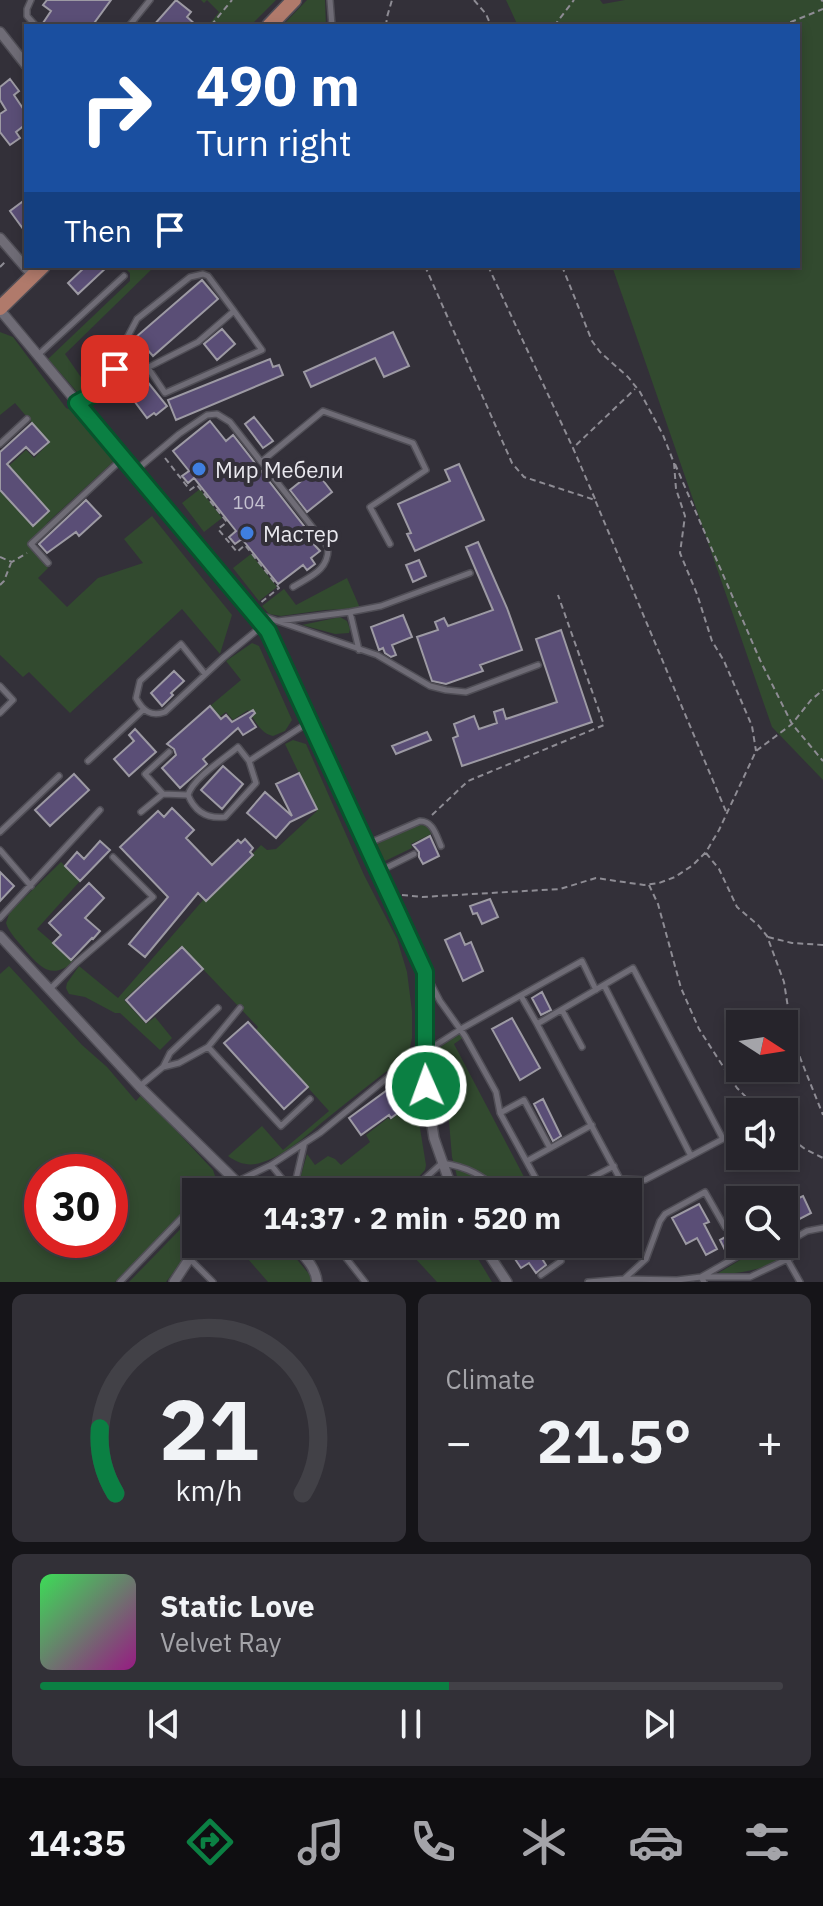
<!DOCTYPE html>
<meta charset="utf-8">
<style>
body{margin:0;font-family:"IBM Plex Sans",sans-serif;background:#323037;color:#f1f3f6;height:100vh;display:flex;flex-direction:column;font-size:30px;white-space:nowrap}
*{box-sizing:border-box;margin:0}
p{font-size:26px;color:#a4a4a9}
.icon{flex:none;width:44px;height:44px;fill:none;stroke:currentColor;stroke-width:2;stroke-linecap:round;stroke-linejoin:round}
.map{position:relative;height:1282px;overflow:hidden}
.panel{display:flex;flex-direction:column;gap:12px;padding:12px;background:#151418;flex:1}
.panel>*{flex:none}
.banner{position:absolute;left:24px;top:24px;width:776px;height:244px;border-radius:0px;box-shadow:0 4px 12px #0003,0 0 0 2px #424147;background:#1a4fa0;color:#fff;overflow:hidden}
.needle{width:52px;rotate:102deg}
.buttons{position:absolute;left:726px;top:1010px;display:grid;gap:16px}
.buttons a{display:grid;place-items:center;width:72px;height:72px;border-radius:0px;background:#26242b;box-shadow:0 4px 12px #0003,0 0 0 2px #424147;font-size:40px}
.speed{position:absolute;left:24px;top:1154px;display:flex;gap:16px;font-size:40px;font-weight:700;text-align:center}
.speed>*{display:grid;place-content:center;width:104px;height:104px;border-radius:50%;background:#26242b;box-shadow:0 4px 12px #0003,0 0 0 2px #424147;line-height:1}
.speed .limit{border:12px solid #d22;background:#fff;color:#111}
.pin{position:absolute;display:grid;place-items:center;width:68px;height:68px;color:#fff;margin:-34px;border-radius:16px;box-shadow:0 4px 12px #0006}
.me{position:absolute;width:88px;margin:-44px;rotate:358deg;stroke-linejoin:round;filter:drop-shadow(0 0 6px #0008)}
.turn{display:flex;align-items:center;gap:28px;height:168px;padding:0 40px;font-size:36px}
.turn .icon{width:104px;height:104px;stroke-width:2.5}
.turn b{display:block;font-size:56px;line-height:68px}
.then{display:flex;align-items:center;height:76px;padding:0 40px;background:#0003;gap:16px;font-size:30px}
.big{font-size:60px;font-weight:700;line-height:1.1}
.panel .widget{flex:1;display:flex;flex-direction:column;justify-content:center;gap:12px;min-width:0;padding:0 28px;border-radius:12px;background:#323037}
.panel .dial{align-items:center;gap:0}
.dial svg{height:208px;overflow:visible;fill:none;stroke:#424147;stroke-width:7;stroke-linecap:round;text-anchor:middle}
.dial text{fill:#f1f3f6;stroke:none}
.song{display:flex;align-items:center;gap:24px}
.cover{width:96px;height:96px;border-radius:12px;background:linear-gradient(135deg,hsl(130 70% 55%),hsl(310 70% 35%))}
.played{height:8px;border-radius:4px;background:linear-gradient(90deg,#0b8043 55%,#424147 55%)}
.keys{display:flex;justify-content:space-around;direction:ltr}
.heat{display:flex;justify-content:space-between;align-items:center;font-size:44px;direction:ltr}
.panel .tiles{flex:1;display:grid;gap:12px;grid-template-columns:1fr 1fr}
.widget:last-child{grid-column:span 2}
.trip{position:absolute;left:182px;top:1178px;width:460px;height:80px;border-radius:0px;background:#26242b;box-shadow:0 4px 12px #0003,0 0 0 2px #424147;font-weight:700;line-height:80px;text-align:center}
.tabs{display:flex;height:128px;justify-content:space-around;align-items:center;background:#0f0e11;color:#a4a4a9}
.tabs .icon{width:56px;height:56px}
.tabs .active{color:#0b8043}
.tabs b{font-size:36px;color:#f1f3f6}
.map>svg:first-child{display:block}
.green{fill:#324a2f;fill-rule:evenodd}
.building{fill:#5a4e76;stroke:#9d9aa4;stroke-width:2}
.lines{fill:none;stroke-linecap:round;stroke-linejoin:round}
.lane-casing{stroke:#504e56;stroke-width:8}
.street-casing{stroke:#504e56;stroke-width:12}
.primary-casing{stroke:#504e56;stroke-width:17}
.path{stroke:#8e8c94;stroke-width:2;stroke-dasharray:6 4;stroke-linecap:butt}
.lane{stroke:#6f6c76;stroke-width:5}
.street{stroke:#6f6c76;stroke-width:9}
.primary{stroke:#b07a6b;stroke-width:14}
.route-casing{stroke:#07532c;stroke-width:20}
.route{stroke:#0b8043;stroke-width:14}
.shop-dot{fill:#3f7fe0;stroke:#333039;stroke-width:3}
.labels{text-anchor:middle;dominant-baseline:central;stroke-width:8;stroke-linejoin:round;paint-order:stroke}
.number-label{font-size:18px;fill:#c5c2d0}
.poi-label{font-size:22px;fill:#e9e8ee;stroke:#333039;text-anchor:start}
</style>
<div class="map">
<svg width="823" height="1282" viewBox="0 0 823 1282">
<rect width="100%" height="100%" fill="#333039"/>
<path class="green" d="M201,0H276L250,26H208L219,12L207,0L204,3Z
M307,0H325L326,26H282Z
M506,0H600L603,4L625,0H823V780L772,727L612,266H798V26H518Z
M123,266H155L65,354L87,386L78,393L48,359L130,281V273Z
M0,332L13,337L66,408L71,410L114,461L47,523L46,527L27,545L48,568L38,578L67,607L98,578L143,563L124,539L152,516L232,615L220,654L182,609L70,713L29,672L23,677L0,655V474L26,450L34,458L49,443L15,403L0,415Z
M200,489L222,518L204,532L182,503Z
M251,554L277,587L259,601L233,568Z
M347,578L360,608L325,610L281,616L269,614L262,606L284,589L296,605Z
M340,617L347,621L350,629L349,633L335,634L302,625Z
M252,643L259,646L292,720L285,731L273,736C260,733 255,720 248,710L233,720L226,712L219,717L210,706L241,680L226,661Z
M293,740L306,744L364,875L397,939L407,972L412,1011V1038L409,1052L404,1058C377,1078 351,1099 325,1120C307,1135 286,1155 263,1162C250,1167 239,1164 228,1156L262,1126L283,1150L329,1111L256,1030L258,1027L181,946L124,1000L146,1024L155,1017L172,1038L160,1050L120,1013H115L85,997L69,994L66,988L67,983L79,966L118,998L204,899L207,901L261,845L267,850L276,849L317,811L285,744Z
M420,824L428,827L431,834L411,844L412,848L385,861L377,844Z
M61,862L80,881L37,929L74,961C52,981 40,967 25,950C18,941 9,933 6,923L9,914L15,907Z
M9,966L82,1045L107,1067L136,1101L142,1094L213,1170L215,1176L214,1184L203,1192H196V1199L115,1282H0V974ZM42,1172H110V1240H42Z
M460,1034L464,1037L454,1044L532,1192H461L452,1157L448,1109L432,1070L434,1053L440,1047Z
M414,1092L426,1165L425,1170L405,1192H298V1186L307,1154L315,1165L328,1156L335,1159L341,1165L370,1142L366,1135L388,1118L390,1120L403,1110L401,1107L404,1105L402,1103Z
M196,1213V1242L166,1282H129Z
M784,1237L790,1244C788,1270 735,1273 715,1275L767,1244H784Z
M235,1244H284L309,1274L312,1282H268Z
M431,1244H469L492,1282H437L414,1257Z"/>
<path class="building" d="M47,0H111L92,26H41L51,11L43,5Z
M176,0L191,12L187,17L197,26H153Z
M10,79L19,91L14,95L26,113V124L16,132L20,138L10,145L0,132V114L6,110L0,100V87Z
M26,199V233L10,211Z
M86,266H108L78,294L68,283Z
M202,280L218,299L153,356L136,337Z
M222,329L235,344L217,360L204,344Z
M393,332L409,366L384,377L375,358L311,387L304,372Z
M270,359L273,367L279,365L283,375L176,420L168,400Z
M146,380L167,406L156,415L154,413L147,418L129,394Z
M254,417L273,441L263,448L245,424Z
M210,421L226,441L233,435L311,535L308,538L320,551L311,558L315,564L307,570L303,565L278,584L242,539L235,544L229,537L236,531L194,478L188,483L182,476L189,471L173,451Z
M32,423L49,442L34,455L26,447L7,464L49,511L33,526L0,490V452Z
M459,464L484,520L415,551L407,534L411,533L398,504L450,481L445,470Z
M315,470L332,492L307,512L290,490Z
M86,500L101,516L79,536L76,532L47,553L39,544Z
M478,542L507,608L522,650L480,665L483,671L446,684L432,681L417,637L438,630L435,622L444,618L448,626L493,610L466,547Z
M419,560L426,576L413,582L406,565Z
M403,615L412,637L392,645L396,655L391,657L385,653L383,648L379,650L371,627Z
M561,630L592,722L462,766L453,738L458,736L454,724L474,716L479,729L497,723L494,712L503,709L506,719L557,702L536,639Z
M174,671L184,681L171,693L173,695L162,706L151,693Z
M210,706L221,719L226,715L232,722L253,710L255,713L250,718L256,727L243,735L238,728L203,759L207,764L180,788L162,768L176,755L174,749L167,744Z
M135,729L156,752L129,776L114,759L134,741L129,735Z
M427,732L431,740L396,754L392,746Z
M223,766L243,784L222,809L201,790Z
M299,773L317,809L290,822L276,838L247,813L265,792L292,816L276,784Z
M74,774L89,790L50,826L35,810Z
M172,808L194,830L186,838L212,865L238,840L241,843L245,839L253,848L250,852L253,855L206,901L198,893L145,957L129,944L168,897L120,847L158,811L164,817Z
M430,836L439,856L423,864L419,857V852L413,845Z
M100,841L110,850L80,881L65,866L77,852L84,859Z
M0,872L14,886L0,901Z
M89,883L104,898L85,918L100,931L93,939L92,938L71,960L53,943L61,935L49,923Z
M490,899L498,917L482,924L477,913L473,914L470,906Z
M460,933L465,945L471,942L483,971L463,981L445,940Z
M182,947L203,969L146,1022L126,1000Z
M542,992L551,1010L541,1015L532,998Z
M512,1018L540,1068L520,1080L492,1029Z
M248,1022L308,1087L284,1109L224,1043Z
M390,1088L402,1105L400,1107L402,1110L391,1118L389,1115L361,1135L349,1118Z
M543,1099L561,1136L553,1141L534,1104Z
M803,1196L811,1213L790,1224L786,1223L784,1218V1205Z
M699,1204L709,1222L704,1224L717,1249L706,1255L697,1238L686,1244L672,1218Z
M740,1229V1244L726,1252L720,1240Z
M505,1244H533L546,1265L536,1273L529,1263L521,1268Z"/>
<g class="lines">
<g class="lane-casing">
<path id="lane" d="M31,0L27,9V16L36,26
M330,0L332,26
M129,26L150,0
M38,355L124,276
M148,368L165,393L262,350L234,311
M78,403L198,342L234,311L208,276L203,274L190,277L137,319L119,353L110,385
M0,444L27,419
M261,462L323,411L413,443L426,470L370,507L390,544
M135,471L179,434L207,415L217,414L230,422L328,547C329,570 311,576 293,587
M48,563L31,544L122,459
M350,612L359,650
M257,614L377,655L430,686L446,690L466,692L538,665
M278,621L350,612L381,606L470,573
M205,674L181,644L140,681L136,698C143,711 151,717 165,712L223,658L262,626
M0,686L13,700L0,713
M88,761L143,710
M249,761L309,722
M163,794L145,774L169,752
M141,812L163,794L188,795C193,778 224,759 238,747L249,761L256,783L225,817C208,819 195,812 188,795
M0,832L59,776
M367,844L420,821C433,821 436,835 441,846
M0,850L31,886
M380,871L414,854
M0,918L100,810
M428,978L440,1001L465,1036L496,1092L500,1113L540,1186L553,1192L568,1190L614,1166
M604,985L691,1156L645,1180L620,1179L537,1024L633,968L723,1139L691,1156
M50,989L76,963L153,897L113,857
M521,996L537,1024
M562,1010L582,1047
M208,1047L240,1008
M425,1052L461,1029L582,961L596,990
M163,1067L179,1063L208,1047L281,1126L310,1099
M140,1086L163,1067L170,1053L218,1008
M500,1113L524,1100L550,1148
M527,1161L592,1125
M271,1165L293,1192
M207,1192L236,1182L271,1165L320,1133L403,1065L421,1061
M293,1192L304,1145
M410,1192L442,1163C468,1167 481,1175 502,1192
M784,1229L787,1228L793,1239
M335,1244L365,1282
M190,1259L213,1282
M787,1259L800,1282
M541,1275L561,1261L548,1244
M624,1279L646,1259L660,1221L665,1214L705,1192L725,1227L740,1218
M120,1282L196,1203
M588,1282L624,1279L677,1280L701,1277H750L792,1257L796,1245L793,1239L807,1231L823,1228
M704,1282L701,1277L759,1244"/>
</g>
<g class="street-casing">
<path id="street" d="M0,32L26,65
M0,238L33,276
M0,310L268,631L425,972V1052L422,1061L434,1138L453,1192
M0,936L140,1087L247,1192
M294,1244C303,1255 316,1267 317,1282
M482,1244L507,1282
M174,1282L199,1244"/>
</g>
<g class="primary-casing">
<path id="primary" d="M269,26L294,0
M0,308L43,266"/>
</g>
<path class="path" d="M474,0L486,14L491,26
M821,0L823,1
M213,26V23L232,0
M386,26L387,17L392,0
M554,26L574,0
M781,26L823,9
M425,266L512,463L524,477L595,500L727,814
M488,266L573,448
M562,266L592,341L600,352L628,377L640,392L663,435L674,463L676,489L685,516L680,553L697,594L712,641L724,661L752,726L756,751
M0,267L6,261
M165,458L190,490L197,485L227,522L218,529L237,552L245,545L279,588L259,604
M675,464L760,660L792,724L823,761
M595,499L573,448L635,389
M0,557L12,562L27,553
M0,585L4,581L11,563
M432,815L468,781L604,725L558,595
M706,853L719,869L737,907L758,925L767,936L784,982L793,1040L823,1115
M649,885L658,904L681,988L699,1029L737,1088L761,1112
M402,895L422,897L560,889L596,878L644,885L659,883L675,877L693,865L706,852L719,830L756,751L792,724L811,700L823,690
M768,937L792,943L823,945
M784,1133L805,1149L823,1158"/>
<use href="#lane" class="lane"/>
<use href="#street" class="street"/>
<use href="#primary" class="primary"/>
</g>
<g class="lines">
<g class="route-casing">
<path id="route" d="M115,369L110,385L77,403L268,631L425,972V1052L422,1061L426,1086"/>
</g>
<use href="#route" class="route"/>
</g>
<g class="shop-dot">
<circle cx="199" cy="469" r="8"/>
<circle cx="247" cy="533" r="8"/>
</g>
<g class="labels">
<g class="number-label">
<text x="249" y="502">104</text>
</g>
<g class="poi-label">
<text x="215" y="469">Мир Мебели</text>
<text x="263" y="533">Мастер</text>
</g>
</g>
</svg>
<div class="buttons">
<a><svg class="needle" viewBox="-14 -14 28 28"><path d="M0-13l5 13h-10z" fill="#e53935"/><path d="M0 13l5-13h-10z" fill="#a4a4a9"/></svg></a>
<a><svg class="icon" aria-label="sound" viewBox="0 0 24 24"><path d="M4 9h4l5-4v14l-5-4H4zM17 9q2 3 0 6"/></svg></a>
<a><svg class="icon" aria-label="search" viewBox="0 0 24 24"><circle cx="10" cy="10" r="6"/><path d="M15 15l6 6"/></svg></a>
</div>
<div class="speed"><div class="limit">30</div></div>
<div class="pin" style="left:115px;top:369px;background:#d93025"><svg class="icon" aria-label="arrive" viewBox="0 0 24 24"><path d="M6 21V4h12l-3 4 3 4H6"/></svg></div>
<svg class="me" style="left:426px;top:1086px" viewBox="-20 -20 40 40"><circle r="17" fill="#0b8043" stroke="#fff" stroke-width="3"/><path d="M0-11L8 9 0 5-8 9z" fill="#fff"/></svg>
<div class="trip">14:37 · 2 min · 520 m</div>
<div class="banner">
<div class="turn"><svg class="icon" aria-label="right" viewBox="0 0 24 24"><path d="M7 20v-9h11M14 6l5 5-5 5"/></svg><div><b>490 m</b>Turn right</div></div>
<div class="then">Then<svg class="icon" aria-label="arrive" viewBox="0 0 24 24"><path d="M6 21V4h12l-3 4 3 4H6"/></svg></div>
</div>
</div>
<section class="panel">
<div class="tiles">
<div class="widget dial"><svg viewBox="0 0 100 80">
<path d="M14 69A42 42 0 1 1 86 69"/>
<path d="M14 69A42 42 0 0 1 8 44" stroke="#0b8043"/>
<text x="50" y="56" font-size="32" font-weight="700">21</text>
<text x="50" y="72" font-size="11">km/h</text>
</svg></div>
<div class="widget"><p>Climate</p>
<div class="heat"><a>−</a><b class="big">21.5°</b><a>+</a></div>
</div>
<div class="widget">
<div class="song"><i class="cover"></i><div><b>Static Love</b><p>Velvet Ray</p></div></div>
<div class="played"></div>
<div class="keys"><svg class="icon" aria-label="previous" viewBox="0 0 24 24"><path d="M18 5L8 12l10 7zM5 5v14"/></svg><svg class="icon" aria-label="pause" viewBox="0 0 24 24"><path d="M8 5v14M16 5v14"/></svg><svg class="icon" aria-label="next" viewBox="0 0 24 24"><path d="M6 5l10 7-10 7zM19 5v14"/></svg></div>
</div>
</div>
</section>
<nav class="tabs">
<b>14:35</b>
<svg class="icon active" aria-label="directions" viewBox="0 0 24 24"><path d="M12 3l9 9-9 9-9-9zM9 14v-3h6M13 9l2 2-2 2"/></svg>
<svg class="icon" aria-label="music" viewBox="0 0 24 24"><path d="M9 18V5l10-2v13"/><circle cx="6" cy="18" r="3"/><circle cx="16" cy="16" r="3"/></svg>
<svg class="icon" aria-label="phone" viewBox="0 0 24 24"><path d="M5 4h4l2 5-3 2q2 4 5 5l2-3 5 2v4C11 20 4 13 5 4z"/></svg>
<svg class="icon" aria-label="climate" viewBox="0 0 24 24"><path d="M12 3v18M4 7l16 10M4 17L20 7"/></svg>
<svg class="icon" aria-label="car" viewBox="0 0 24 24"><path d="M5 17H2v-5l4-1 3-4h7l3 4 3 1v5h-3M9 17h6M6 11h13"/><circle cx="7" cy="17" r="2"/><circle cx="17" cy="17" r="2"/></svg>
<svg class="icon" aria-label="filters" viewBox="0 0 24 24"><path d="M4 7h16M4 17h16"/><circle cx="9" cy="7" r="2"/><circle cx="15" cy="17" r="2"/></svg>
</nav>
